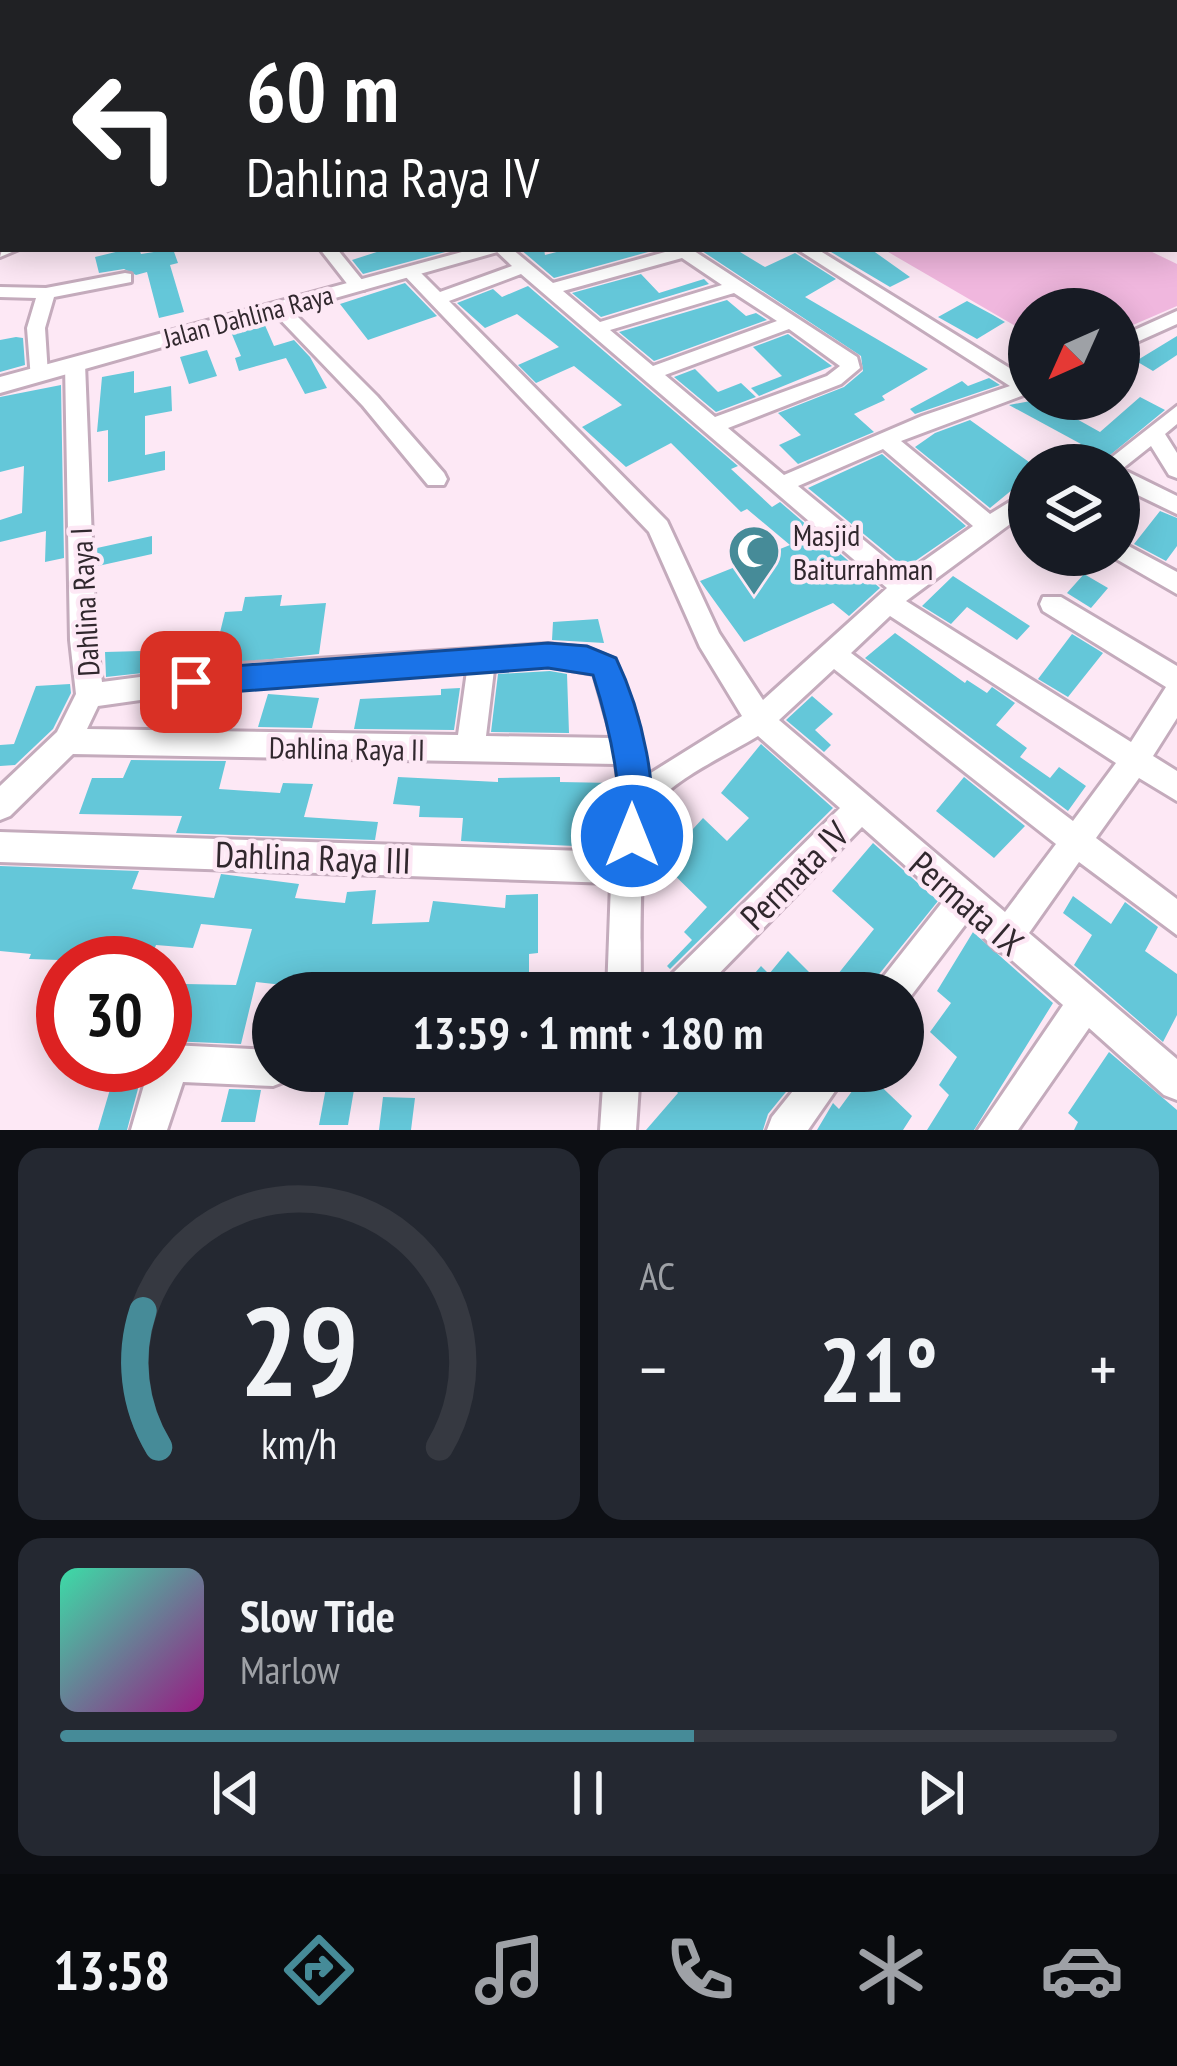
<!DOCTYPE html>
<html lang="id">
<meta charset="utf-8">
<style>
body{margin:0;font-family:"PT Sans Narrow",sans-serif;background:#242831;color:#f1f3f6;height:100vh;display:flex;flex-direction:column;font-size:45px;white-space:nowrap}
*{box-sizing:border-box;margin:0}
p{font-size:39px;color:#9ea1a6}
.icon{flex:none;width:66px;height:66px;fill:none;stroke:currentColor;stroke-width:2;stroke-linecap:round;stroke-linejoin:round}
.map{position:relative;height:1130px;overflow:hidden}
.sheet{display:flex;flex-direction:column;gap:18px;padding:18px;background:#0d0f14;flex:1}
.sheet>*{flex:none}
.banner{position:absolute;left:0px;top:0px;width:1179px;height:252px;box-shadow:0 6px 30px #0003;background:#202124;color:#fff;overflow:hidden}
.needle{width:78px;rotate:225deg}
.tools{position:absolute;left:1008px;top:288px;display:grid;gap:24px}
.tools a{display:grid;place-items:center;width:132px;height:132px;border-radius:50%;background:#171b24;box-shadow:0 6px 30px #0003;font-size:60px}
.speed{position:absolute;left:36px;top:936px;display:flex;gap:24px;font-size:60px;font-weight:700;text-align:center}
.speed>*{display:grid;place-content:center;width:156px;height:156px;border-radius:50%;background:#171b24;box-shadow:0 6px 30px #0003;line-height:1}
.speed .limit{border:18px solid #d22;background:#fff;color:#111}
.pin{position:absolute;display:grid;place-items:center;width:102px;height:102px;color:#fff;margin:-51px;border-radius:24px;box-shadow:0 6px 18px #0006}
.me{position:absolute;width:132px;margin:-66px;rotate:0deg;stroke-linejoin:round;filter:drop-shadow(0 0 9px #0008)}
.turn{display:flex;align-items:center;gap:42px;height:252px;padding:0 48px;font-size:54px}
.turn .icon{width:156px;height:156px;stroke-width:2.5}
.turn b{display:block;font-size:84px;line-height:102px}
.big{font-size:90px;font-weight:600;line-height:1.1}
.sheet .tile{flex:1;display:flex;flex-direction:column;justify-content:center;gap:18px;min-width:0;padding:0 42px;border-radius:24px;background:#242831}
.sheet .dial{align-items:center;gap:0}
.dial svg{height:312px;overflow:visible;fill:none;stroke:#363941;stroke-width:7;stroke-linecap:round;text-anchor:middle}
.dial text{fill:#f1f3f6;stroke:none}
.song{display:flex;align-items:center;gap:36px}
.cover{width:144px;height:144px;border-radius:18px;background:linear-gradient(135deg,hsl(160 70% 55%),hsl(310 70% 35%))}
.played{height:12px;border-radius:6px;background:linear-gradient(90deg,#468b98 60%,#363941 60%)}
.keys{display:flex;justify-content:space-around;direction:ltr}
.heat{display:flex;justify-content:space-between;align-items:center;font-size:66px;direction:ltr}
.sheet .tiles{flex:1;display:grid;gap:18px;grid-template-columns:1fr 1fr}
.tile:last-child{grid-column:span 2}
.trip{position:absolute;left:252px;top:972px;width:672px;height:120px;border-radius:60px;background:#171b24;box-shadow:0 6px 30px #0003;font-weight:600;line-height:120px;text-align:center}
.tab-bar{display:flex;height:192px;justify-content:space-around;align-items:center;background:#090b0e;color:#9ea1a6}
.tab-bar .icon{width:84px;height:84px}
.tab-bar .selected{color:#468b98}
.tab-bar b{font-size:54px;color:#f1f3f6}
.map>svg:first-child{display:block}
.green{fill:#f0b7de}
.building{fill:#64c7d9}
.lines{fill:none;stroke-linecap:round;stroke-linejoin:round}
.service-casing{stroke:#c4abbc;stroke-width:9}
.minor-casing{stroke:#c4abbc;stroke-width:6}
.tertiary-casing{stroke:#c4abbc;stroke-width:6}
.service{stroke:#fff;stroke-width:6}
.minor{fill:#fff;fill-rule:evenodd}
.tertiary{fill:#fff;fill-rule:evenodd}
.route{fill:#1a73e8;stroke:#114b97;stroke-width:3}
.labels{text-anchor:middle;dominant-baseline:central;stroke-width:9;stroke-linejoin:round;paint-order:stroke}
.far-street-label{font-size:27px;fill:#31282e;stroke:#fde8f5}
.poi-label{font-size:30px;fill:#31282e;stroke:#fde8f5;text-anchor:start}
.street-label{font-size:30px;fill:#31282e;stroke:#fde8f5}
.near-street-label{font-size:36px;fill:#31282e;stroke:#fde8f5}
</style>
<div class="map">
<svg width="1177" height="1130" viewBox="0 0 1177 1130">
<rect width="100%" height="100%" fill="#fde8f5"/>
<path class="green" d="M883,249H1146L1177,264V306L1119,331V309H1029V334Z"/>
<path class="building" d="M128,249H139L141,254L173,249L178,263L170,265L184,312L159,318L147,272L136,275L124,269L99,273L95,257Z
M386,249H447L449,251L363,274L352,260Z
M520,249H544L545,255L568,249H659L554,278Z
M699,249H735L765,267L795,253L836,279L805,297L928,369L882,396L885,400L854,414L874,432L798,464L779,445L801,435L778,413L844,387L863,371L861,356Z
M826,249L872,250L910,277L890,287Z
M641,274L659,293L704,279L709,284L601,317L572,293Z
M405,283L437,316L368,340L340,304Z
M528,286L738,466L731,469L772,507L780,502L880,588L849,616L833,603L744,642L700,581L790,545L747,509L741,512L671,443L626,467L582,427L622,405L574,366L536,383L518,365L559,347L517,314L485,328L457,303L493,289L502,297Z
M727,300L746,316L756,313L767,320L654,361L619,332Z
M967,301L993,315L1005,322L977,339L938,317Z
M264,323L274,346L294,340L310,357L327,388L305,394L286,358L239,371L235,358L241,356L231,332Z
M788,334L832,366L759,396L751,388L782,376L753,347Z
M1177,336V355L1153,371L1136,361Z
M16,337L23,338L25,365L0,372V340Z
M207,350L217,376L189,384L180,357Z
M695,369L718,392L741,383L756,397L716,412L674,377Z
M134,371V393L171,386L172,411L145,416V455L165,451V470L108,482V430L97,432L102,377Z
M989,378L1000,385L915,414L910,409L962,381L968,386Z
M61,385L64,558L45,562L46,531L0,542V520L22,513L24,466L0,472V397Z
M1140,397L1165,410L1098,465H1058L1081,444L1009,405L1041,399L1100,432Z
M970,420L1029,462V476L990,508L915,447L935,433Z
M882,454L966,526L905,568L808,488Z
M1160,511L1177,518V546L1166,561L1134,544Z
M152,536V554L98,566L97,548Z
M1084,574L1108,588L1091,608L1067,593Z
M953,576L1030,626L1017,640L967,607L951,624L922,606Z
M282,595L280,606L326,603L319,654L106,677L105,652L216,649L225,612L242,611L245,597Z
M598,619L604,643L552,640L553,622Z
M895,633L965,683L967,680L987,693L992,687L1015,703L996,725L1027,748L1020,757L1050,778L1059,767L1086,786L1068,811L865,658Z
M1072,634L1103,653L1068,697L1038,679Z
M550,671L567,674L569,733L491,732L498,674Z
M70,684L71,693L53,729L15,765L0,766V745L14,744L36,686Z
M460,688L454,730L354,729L360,699L441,695V689Z
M268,694L319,698L312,728L258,727Z
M812,696L833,714L815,730L831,745L824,752L786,720Z
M761,744L833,808L670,969L667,966L692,940L684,932L707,907L662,863L703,818L727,841L749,818L721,793Z
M131,760L226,761L219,789L280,793L283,783L313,784L304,817L378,822L375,840L176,833L182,816L79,814L92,778H123Z
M398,777L498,782V778L560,777V782L614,783L615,817H598L597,847L461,841L463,818L419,817L420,806L393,804Z
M964,777L1025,826L994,858L936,811Z
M873,843L938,901L876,978L871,993H738L761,966L769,974L788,951L826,989L874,929L832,891Z
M0,866L139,871L132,889L214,898L221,874L299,884L295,898L345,903L347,892L376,890L372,924L429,922L433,901L505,908L506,895L538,894V953L529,954V993H447L397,986V992L319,989L256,982L241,1044L168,1041L185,984L236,985L252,929L201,924L193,948L156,945L149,963L29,959L31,954L0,951Z
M1073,896L1111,924L1125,902L1158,927L1145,951L1177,974V1015L1163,1042L1074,965L1092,935L1063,913Z
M973,932L1053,1003L974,1130H927L949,1095L939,1085L957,1057L930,1032L951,1003L937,991Z
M1109,1052L1177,1110V1130H1074L1078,1122L1068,1113Z
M659,1071H803L768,1114L763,1130H646L678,1093Z
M866,1072L912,1116L903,1130H817L833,1103L839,1109Z
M328,1077L356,1078L348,1125H319Z
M134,1086L139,1085L127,1130H98L111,1086Z
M229,1089L261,1090L255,1122H221Z
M383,1097L415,1098L411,1130H379Z"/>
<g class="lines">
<g class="service-casing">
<path id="service" d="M929,0L933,3"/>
</g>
<g class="minor-casing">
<path id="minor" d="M62,0H76L79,3H65Z
M119,0H133L136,3H122Z
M266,0H278L279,1L269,3Z
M363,0H378L381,3H366Z
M569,0H586L590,3H573Z
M639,0H655L658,3H642Z
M741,0H755L758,3H744Z
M796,0H811L814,3H799Z
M965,0H979L982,3H968Z
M1054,0H1070L1073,3H1057Z
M1176,16H1177V22H1176Z
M1176,34H1177V42H1176Z
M1176,78H1177V86H1176Z
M1176,102H1177L1176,111Z
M1176,203H1177V213H1176Z
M1176,233H1177V243H1176Z
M3,246V249H19L0,257Z
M320,249H337L367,286L364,290H352Z
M494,249H512L553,283L676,249H691L857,357L860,368L841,384L728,428L784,475L922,416L1010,386L797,249H817L1029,380V393L901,441L990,514L1029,490V510L906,601L1131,742L1166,687L1043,611L1040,604L1043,597H1061L1177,666V718L1153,756L1177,771V801L1139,778L1096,838L1177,899V935L1079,862L1029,933L1177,1059V1100L1164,1095L1089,1028L1018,1130H978L1063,1005L1005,954L995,949L968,921L904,1005L903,993H875L880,981L944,900L862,827L700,993H660L665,981L840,808L758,736C729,754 670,780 652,809C638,830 641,960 641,993H607L611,883L0,862V832L614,852L621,804L616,764L73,754L10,816L0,820V786L57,732L76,694L70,640L65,364L75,358L85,364L96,640L102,682L239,664L548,644L587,648L614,659L618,667L637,718L646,776L742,716L700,647L649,532L402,273L417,269L440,292L512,266ZM682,258L722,285L600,322L563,291ZM521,274L887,588L763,700L719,633L667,521L449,301ZM734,293L777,321L653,366L610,330ZM789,329L840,366L827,376L715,417L665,375ZM883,449L973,526L905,574L798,486ZM890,616L1116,763L1073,821L851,653ZM548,666L594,674L612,738L486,736L494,670ZM834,669L1056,844L1005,912L779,720ZM467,671L458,735L87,729L98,706L239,686Z
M125,273L131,274V282L54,297L45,328L48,375L38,381L31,379L27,328L36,298L0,297V287L46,288Z
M278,302L284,303L377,396L444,473L447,479L444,485H428L363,406L272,311L269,307Z
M1177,311V324L1119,350V337Z
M1177,406V424L1165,434L1177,453V478L1169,475L1151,446L1122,469L1177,496V514L1119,486V465H1102Z
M1119,541L1177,572V594L1111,556L1119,555Z
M171,1045L273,1050V1071H289L286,1081L273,1086L183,1082L167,1130H131L149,1068L145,1077C129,1084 114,1085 98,1078L93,1065H165V1046Z
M604,1071H640L636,1130H600Z
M809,1071H849L808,1130H767L772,1117Z"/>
</g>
<g class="tertiary-casing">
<path id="tertiary" d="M175,0H192L194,3H177Z
M3,76V86L0,87V77Z
M1176,151L1177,152V164L1176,163Z
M473,249H508L0,393V377Z"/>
</g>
<use href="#service" class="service"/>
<use href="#minor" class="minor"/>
<use href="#tertiary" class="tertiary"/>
</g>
<path class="route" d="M548,643L587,646L616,658C639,706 665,798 644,848L632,853L619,848C612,831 620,818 619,800C616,758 606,716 593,675L548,668L191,695L180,691L176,682L180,672L191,669Z"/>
<defs>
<g id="mosque-pin" transform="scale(2.7)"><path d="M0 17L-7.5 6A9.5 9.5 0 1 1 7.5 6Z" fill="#468b98" stroke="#fde8f5"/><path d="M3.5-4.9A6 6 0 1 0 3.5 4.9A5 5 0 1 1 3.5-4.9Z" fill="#fff"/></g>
</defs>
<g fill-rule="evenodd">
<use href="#mosque-pin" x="754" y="551"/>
</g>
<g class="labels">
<g class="far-street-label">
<text transform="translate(248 316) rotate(-15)">Jalan Dahlina Raya</text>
</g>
<g class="poi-label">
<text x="793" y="534">Masjid<tspan x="793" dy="34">Baiturrahman</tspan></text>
</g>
<g class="street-label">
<text transform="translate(84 602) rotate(-93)">Dahlina Raya I</text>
<text transform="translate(347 748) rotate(1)">Dahlina Raya II</text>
</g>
<g class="near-street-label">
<text transform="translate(313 857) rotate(2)">Dahlina Raya III</text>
<text transform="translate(794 875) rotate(-45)">Permata IV</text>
<text transform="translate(967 903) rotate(41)">Permata IX</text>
</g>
</g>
</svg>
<div class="tools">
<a><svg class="needle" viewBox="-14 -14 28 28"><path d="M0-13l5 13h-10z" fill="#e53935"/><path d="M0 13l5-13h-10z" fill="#9ea1a6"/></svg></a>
<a><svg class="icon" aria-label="layers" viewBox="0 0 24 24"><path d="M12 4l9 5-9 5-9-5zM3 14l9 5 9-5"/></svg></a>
</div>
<div class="speed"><div class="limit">30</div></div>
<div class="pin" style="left:191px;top:682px;background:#d93025"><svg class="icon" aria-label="arrive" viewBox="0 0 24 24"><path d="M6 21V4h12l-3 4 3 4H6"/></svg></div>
<svg class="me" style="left:632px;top:836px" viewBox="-20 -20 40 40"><circle r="17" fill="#1a73e8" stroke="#fff" stroke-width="3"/><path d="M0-11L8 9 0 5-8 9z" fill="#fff"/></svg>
<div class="trip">13:59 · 1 mnt · 180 m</div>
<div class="banner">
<div class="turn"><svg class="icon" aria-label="left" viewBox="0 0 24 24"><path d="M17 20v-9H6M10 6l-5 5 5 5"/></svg><div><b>60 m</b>Dahlina Raya IV</div></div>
</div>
</div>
<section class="sheet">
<div class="tiles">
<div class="tile dial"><svg viewBox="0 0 100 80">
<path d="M14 69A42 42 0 1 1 86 69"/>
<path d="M14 69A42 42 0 0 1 10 34" stroke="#468b98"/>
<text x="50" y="56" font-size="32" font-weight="700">29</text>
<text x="50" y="72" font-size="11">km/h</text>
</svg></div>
<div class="tile"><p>AC</p>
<div class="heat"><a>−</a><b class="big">21°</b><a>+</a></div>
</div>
<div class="tile">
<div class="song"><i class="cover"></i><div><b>Slow Tide</b><p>Marlow</p></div></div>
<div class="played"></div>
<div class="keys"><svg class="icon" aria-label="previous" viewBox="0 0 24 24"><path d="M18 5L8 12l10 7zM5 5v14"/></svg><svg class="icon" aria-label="pause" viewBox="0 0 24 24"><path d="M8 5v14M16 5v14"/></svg><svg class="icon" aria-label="next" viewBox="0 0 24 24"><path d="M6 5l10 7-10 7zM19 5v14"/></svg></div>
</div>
</div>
</section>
<nav class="tab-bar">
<b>13:58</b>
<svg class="icon selected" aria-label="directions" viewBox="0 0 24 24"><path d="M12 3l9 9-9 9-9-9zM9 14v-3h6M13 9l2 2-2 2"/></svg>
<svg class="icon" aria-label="music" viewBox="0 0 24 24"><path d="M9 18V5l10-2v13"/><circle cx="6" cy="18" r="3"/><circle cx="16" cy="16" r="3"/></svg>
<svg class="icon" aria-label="phone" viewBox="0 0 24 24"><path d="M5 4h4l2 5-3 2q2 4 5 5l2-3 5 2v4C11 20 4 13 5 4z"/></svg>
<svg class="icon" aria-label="climate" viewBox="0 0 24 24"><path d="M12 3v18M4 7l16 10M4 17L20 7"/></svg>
<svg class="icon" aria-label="car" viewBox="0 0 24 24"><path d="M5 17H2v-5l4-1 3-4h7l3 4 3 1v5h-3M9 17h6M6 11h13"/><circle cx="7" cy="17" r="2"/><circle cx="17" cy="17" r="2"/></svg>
</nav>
